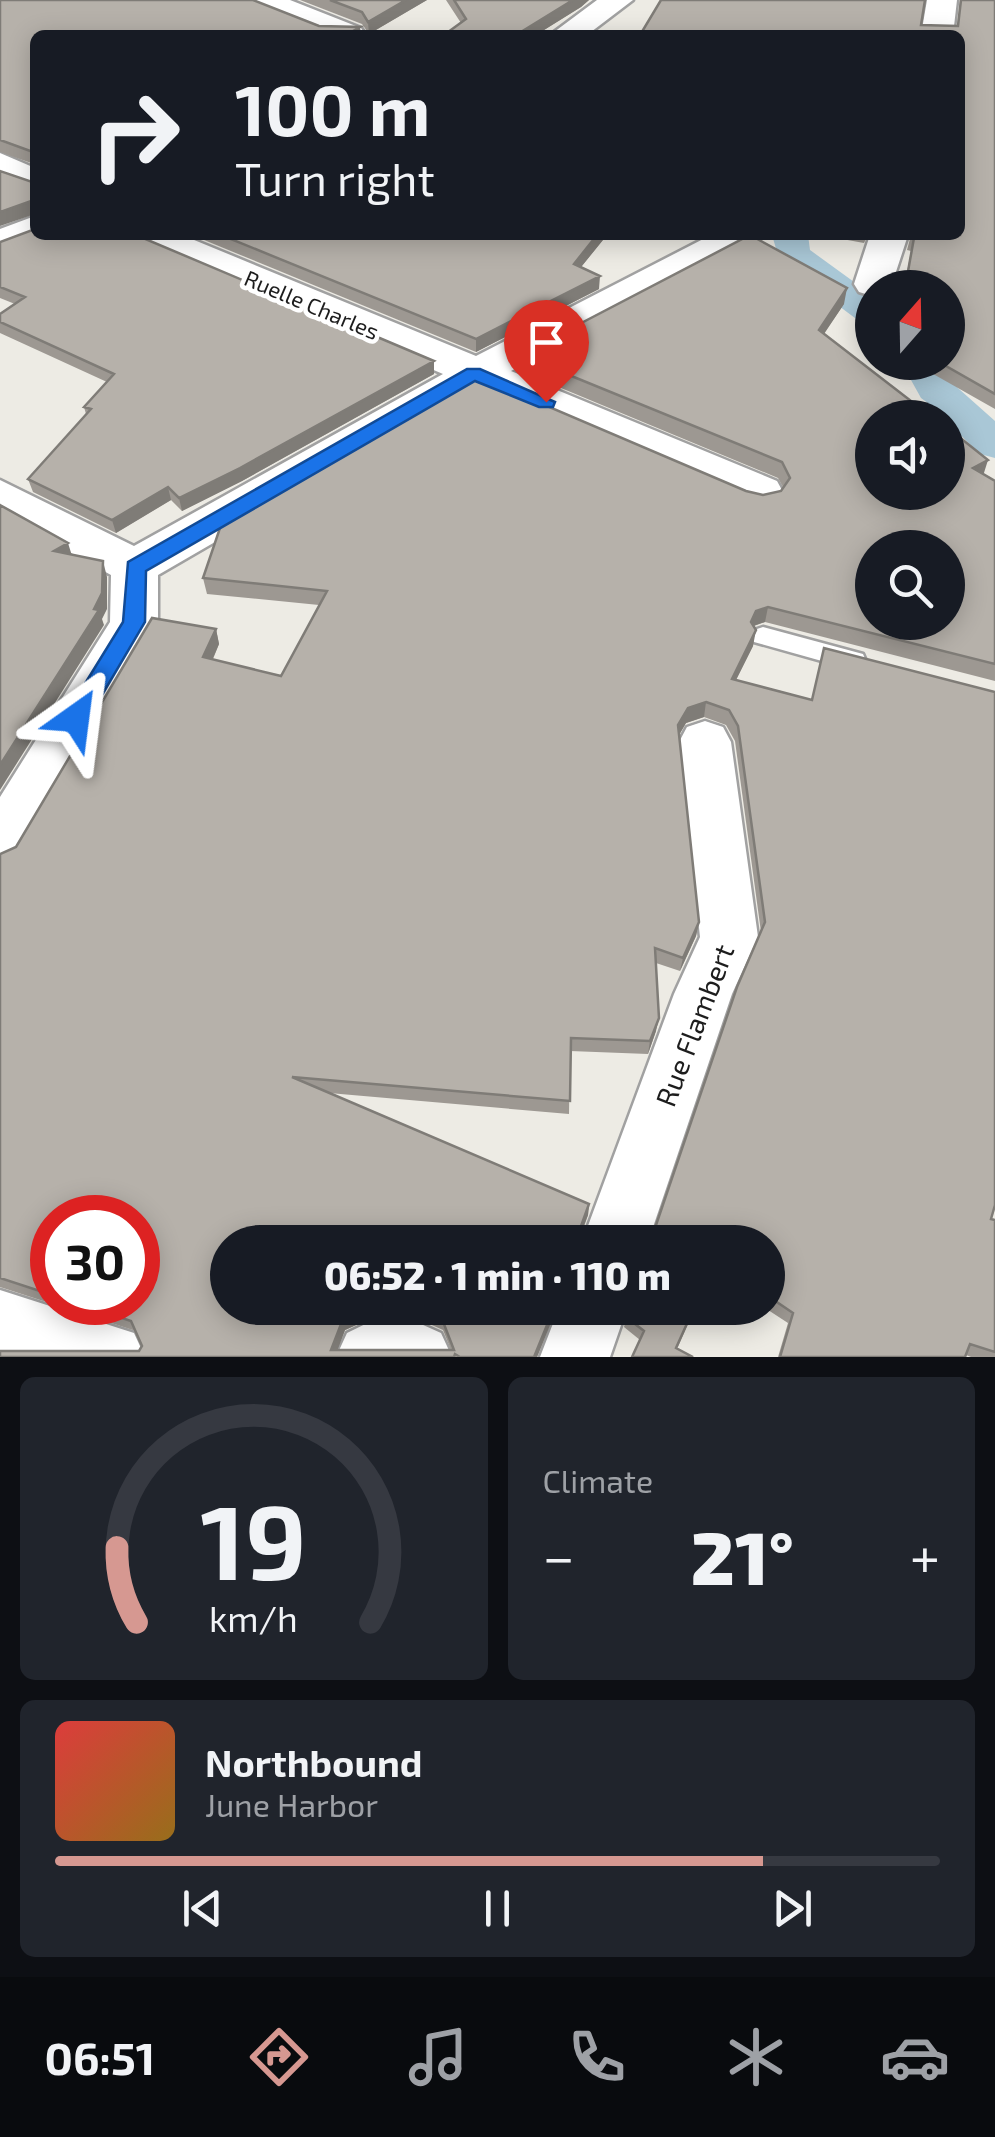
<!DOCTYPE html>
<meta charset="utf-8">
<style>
body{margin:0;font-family:"Exo 2",sans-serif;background:#20242c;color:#f1f3f6;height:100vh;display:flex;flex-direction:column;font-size:38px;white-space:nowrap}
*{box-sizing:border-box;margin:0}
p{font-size:32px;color:#9ea1a6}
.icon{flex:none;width:55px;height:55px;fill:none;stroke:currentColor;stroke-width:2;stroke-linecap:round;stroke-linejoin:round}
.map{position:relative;height:1357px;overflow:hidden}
.details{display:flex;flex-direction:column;gap:20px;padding:20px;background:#0d0f14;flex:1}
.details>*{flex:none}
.hud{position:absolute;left:30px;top:30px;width:935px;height:210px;border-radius:15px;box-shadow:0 5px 25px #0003;background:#171b24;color:#f1f3f6;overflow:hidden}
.needle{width:65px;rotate:20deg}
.fabs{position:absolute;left:855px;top:270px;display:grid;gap:20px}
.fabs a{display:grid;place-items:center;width:110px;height:110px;border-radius:50%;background:#171b24;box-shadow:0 5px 25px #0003;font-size:50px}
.speed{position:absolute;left:30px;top:1195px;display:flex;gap:20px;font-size:50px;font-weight:700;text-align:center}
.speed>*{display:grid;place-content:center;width:130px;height:130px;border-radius:50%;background:#171b24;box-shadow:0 5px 25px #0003;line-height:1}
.speed .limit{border:15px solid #d22;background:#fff;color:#111}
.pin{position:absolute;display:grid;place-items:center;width:85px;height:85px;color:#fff;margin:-102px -42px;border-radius:50% 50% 50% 0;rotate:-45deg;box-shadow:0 0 10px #0007}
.pin .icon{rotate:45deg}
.me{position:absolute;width:110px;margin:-55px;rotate:31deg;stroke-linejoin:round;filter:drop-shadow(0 0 8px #0008)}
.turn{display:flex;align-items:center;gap:35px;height:210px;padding:0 40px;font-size:45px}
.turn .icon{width:130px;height:130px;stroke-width:2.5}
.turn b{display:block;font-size:70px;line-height:85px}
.big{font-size:75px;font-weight:800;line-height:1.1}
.details .tile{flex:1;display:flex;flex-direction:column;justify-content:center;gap:15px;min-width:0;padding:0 35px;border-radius:15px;background:#20242c}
.details .dial{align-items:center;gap:0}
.dial svg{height:260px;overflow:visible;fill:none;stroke:#363941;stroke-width:7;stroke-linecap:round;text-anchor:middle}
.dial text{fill:#f1f3f6;stroke:none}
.song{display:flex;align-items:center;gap:30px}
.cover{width:120px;height:120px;border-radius:15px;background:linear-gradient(135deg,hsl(0 70% 55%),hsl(40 70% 35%))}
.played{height:10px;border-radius:5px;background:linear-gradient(90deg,#d69891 80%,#363941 80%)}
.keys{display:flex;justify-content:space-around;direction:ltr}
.heat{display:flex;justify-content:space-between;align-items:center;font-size:55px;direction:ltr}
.details .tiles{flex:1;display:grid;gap:20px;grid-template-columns:1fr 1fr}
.tile:last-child{grid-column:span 2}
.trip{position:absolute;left:210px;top:1225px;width:575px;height:100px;border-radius:50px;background:#171b24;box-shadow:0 5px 25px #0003;font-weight:800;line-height:100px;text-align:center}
.dock{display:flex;height:160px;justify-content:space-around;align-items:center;background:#090b0e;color:#9ea1a6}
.dock .icon{width:70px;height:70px}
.dock .selected{color:#d69891}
.dock b{font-size:45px;color:#f1f3f6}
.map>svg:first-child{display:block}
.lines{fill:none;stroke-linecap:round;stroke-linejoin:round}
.canal{fill:#a9c7d6;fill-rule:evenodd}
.lane-casing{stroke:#a1a1a1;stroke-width:5}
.street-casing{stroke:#a1a1a1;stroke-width:5}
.lane{fill:#fff;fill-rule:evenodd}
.street{fill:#fff;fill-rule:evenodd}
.wall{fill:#9d9892;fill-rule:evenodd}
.shaded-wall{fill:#7f7c77}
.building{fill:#b6b1aa;stroke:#7f7c77;stroke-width:2.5;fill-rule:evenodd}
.route{fill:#1a73e8;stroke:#114b97;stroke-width:2.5}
.labels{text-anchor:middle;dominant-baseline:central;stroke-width:9;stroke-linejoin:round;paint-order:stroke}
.far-street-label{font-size:22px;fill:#1d1d1d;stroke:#fff}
.street-label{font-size:28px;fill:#1d1d1d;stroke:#fff}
</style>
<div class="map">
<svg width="995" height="1357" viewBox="0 0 995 1357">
<rect width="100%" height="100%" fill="#edebe4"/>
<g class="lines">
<path class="canal" d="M772,235H808L810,250L872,295V324L859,321L780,262Z
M901,362H940L950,381L995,421V458L980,454L948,423V418L921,398Z"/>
<g class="lane-casing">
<path id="lane" d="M763,627L863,654L866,661L854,670L754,642L751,636L754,630Z"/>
</g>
<g class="street-casing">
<path id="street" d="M248,0H290L361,28L366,35H322L252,7Z
M597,0H633L587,35H550Z
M927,0H957L953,35H921Z
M0,153L35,168V193L0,178Z
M35,216V235H48L0,254V229Z
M131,235H182L476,356L711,235H749L752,239L746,247L511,371L777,481L783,492L777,503L761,507L745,503L479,389L158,575V623L19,860L0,867V797L110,622L111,575L0,514V480L134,546L443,374L137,243Z
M870,235H908L892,284L872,288V296L859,292L854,284Z
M705,721L723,727L731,742L758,937L732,994L648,1242H582L674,994L700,937L679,742L687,727Z
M0,1290L134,1333L145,1357H0Z
M559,1308H627L610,1357H540Z
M392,1311L441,1333L452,1357H336L347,1333Z"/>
</g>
<use href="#lane" class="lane"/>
<use href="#street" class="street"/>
</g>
<path class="wall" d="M0,0H253L35,183L34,164L0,152Z
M300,0H427L369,34L362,24Z
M446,0H589L581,7L536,35H444L461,23Z
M960,0H995V409L912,362H948V288H904L911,251L907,250L911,235H960V35H643V30L957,26Z
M192,235H607L581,267L599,289L476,352Z
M820,235H868L864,243Z
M0,242L434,374L242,481L182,511L171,500L116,533L33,492L28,479L86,414L84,407L107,382L0,333V314L15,304L0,298Z
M844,304L824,333L984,474L995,481V681L765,622L754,626L753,646L736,680L991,1219L995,1220V1357H971L966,1355L965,1357H778L788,1323L765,1308H768V1242L228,1308H557L537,1357H0L139,1351L142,1346L136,1331L0,1287V854L16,847L216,629L219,644L213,659L281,676L319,605L207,594L203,578L746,491L763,495L781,491L783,487L778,478L520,371V355ZM704,717L726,725L735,741L761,932L653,1234L583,1235L582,1232L588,1215L589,1204L329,1093L569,1114L570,1051L648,1054L656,1031V963L680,971L696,936L699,922L679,735L686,723ZM52,1218L138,1302H52ZM394,1308L443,1330L451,1350H337L345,1330Z
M629,1308H695L677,1349L640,1340L624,1327Z"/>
<path class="shaded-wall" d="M406,0H427L369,34L368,22Z
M573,0H589L581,7L536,35H516Z
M360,27L361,35H346Z
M34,200L35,214L0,226V212Z
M597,235H607L573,277L574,264Z
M600,276L599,289L476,352V339Z
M847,288L844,304L816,346L819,330Z
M434,361V374L242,481L182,511L179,498Z
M988,460L983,476L973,468Z
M168,487L171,500L116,533L112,520Z
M68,543L73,559L54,551Z
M103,561L107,577V609L102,619L104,625L0,790V765L94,609Z
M768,607L765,622L753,626L751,622L756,611Z
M216,629L219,644L207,672L203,657Z
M756,630L753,646L729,694L732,679Z
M706,702L704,717L686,723L676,740L678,725L688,708Z
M699,922L696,936L680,971L683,958Z
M659,1018L656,1031L648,1054L650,1041Z
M589,1204L588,1215L578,1241L580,1229Z
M369,1308H394L345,1330L335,1357L331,1350L343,1319Z
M554,1308H557L537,1357H534Z"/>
<path class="building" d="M0,0H253L319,26L360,27L346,35H35V215L34,200L0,212V171L35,183L33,152L0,140Z
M330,0H406L368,22L362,12Z
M454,0H573L516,35H444L466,19Z
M661,0H925L921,25L958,26L961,0H995V394L939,362H948V288H905L914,238L910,237L911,235H960V35H663L664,33L643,30Z
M35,229V235H136L434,361L240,468L179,498L168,487L112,520L28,479L91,409L84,407L114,374L0,322V314L25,297L0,287V242Z
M221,235H597L574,264L600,276L476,339Z
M750,235L847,288L819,330L933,418H872V492H948V428L988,460L973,468L995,481V664L768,607L756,611L751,622L756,630L732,679L812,700L824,648L995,692V1205L991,1219L995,1220V1352L970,1344L965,1357H780L793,1313L768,1296V1242H228V1308H369L343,1319L331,1350H454L442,1319L415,1308H554L534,1357H460L455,1354L454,1357H0V1351H139L142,1346L131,1321L74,1302H138V1218H52V1295L0,1278V854L16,847L152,618L216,629L203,657L281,676L327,591L203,578L221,525L479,377L746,491L763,495L781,491L790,478L782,462L520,355ZM872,548H948V622H872ZM706,702L729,710L738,726L765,922L737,987L653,1234L583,1235L580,1229L589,1204L292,1077L570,1101L571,1038L650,1041L659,1018L655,948L683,958L699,922L678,725L688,708Z
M0,505L68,543L54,551L103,561L102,593L94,609L99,610L0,765Z
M629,1308H694L676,1348L693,1357H632L644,1331L626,1317Z"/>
<path class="route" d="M467,369H480L555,402L553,407H539L475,381L146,571L145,622L85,724H68V711L123,622L128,562Z"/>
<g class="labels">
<g class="far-street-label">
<text transform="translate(312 304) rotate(23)">Ruelle Charles</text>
</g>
<g class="street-label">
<text transform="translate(694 1025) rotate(-69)">Rue Flambert</text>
</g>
</g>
</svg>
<div class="fabs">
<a><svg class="needle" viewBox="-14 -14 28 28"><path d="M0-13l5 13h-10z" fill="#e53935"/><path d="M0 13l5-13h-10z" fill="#9ea1a6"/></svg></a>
<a><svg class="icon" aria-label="sound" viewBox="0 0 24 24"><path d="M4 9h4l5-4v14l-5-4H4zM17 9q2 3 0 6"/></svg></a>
<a><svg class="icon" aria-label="search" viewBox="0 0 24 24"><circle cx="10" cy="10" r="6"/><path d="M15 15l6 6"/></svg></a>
</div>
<div class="speed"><div class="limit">30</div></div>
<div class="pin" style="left:546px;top:402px;background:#d93025"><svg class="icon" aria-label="arrive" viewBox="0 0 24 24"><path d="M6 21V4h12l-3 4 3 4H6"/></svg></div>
<svg class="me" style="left:76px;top:718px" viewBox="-20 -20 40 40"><path d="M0-17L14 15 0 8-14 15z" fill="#1a73e8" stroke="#fff" stroke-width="4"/></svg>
<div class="trip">06:52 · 1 min · 110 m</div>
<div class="hud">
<div class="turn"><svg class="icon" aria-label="right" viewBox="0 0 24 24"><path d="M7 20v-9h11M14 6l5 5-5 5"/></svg><div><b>100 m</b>Turn right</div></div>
</div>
</div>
<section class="details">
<div class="tiles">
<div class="tile dial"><svg viewBox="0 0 100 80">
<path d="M14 69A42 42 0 1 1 86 69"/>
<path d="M14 69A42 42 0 0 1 8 46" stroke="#d69891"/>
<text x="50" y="56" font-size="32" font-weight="700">19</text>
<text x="50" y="72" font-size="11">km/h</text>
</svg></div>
<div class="tile"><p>Climate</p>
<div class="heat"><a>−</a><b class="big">21°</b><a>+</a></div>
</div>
<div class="tile">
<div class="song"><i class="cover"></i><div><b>Northbound</b><p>June Harbor</p></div></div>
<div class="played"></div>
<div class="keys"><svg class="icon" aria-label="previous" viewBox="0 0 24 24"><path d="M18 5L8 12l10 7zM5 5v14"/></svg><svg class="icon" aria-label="pause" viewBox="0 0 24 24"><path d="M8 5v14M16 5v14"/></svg><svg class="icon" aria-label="next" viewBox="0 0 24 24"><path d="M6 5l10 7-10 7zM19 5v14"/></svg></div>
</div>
</div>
</section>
<nav class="dock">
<b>06:51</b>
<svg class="icon selected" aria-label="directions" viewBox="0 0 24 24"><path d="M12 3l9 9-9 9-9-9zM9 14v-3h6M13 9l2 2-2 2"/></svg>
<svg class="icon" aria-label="music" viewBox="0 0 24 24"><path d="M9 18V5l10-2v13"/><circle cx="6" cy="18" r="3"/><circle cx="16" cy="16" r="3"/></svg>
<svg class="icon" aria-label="phone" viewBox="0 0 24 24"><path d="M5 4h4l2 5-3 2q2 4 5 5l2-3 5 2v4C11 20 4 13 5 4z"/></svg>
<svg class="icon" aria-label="climate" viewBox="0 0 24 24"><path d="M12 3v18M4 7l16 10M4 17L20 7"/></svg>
<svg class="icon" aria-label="car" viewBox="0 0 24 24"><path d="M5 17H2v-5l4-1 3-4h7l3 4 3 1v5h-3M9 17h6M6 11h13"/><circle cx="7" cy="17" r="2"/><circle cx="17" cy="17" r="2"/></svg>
</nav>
